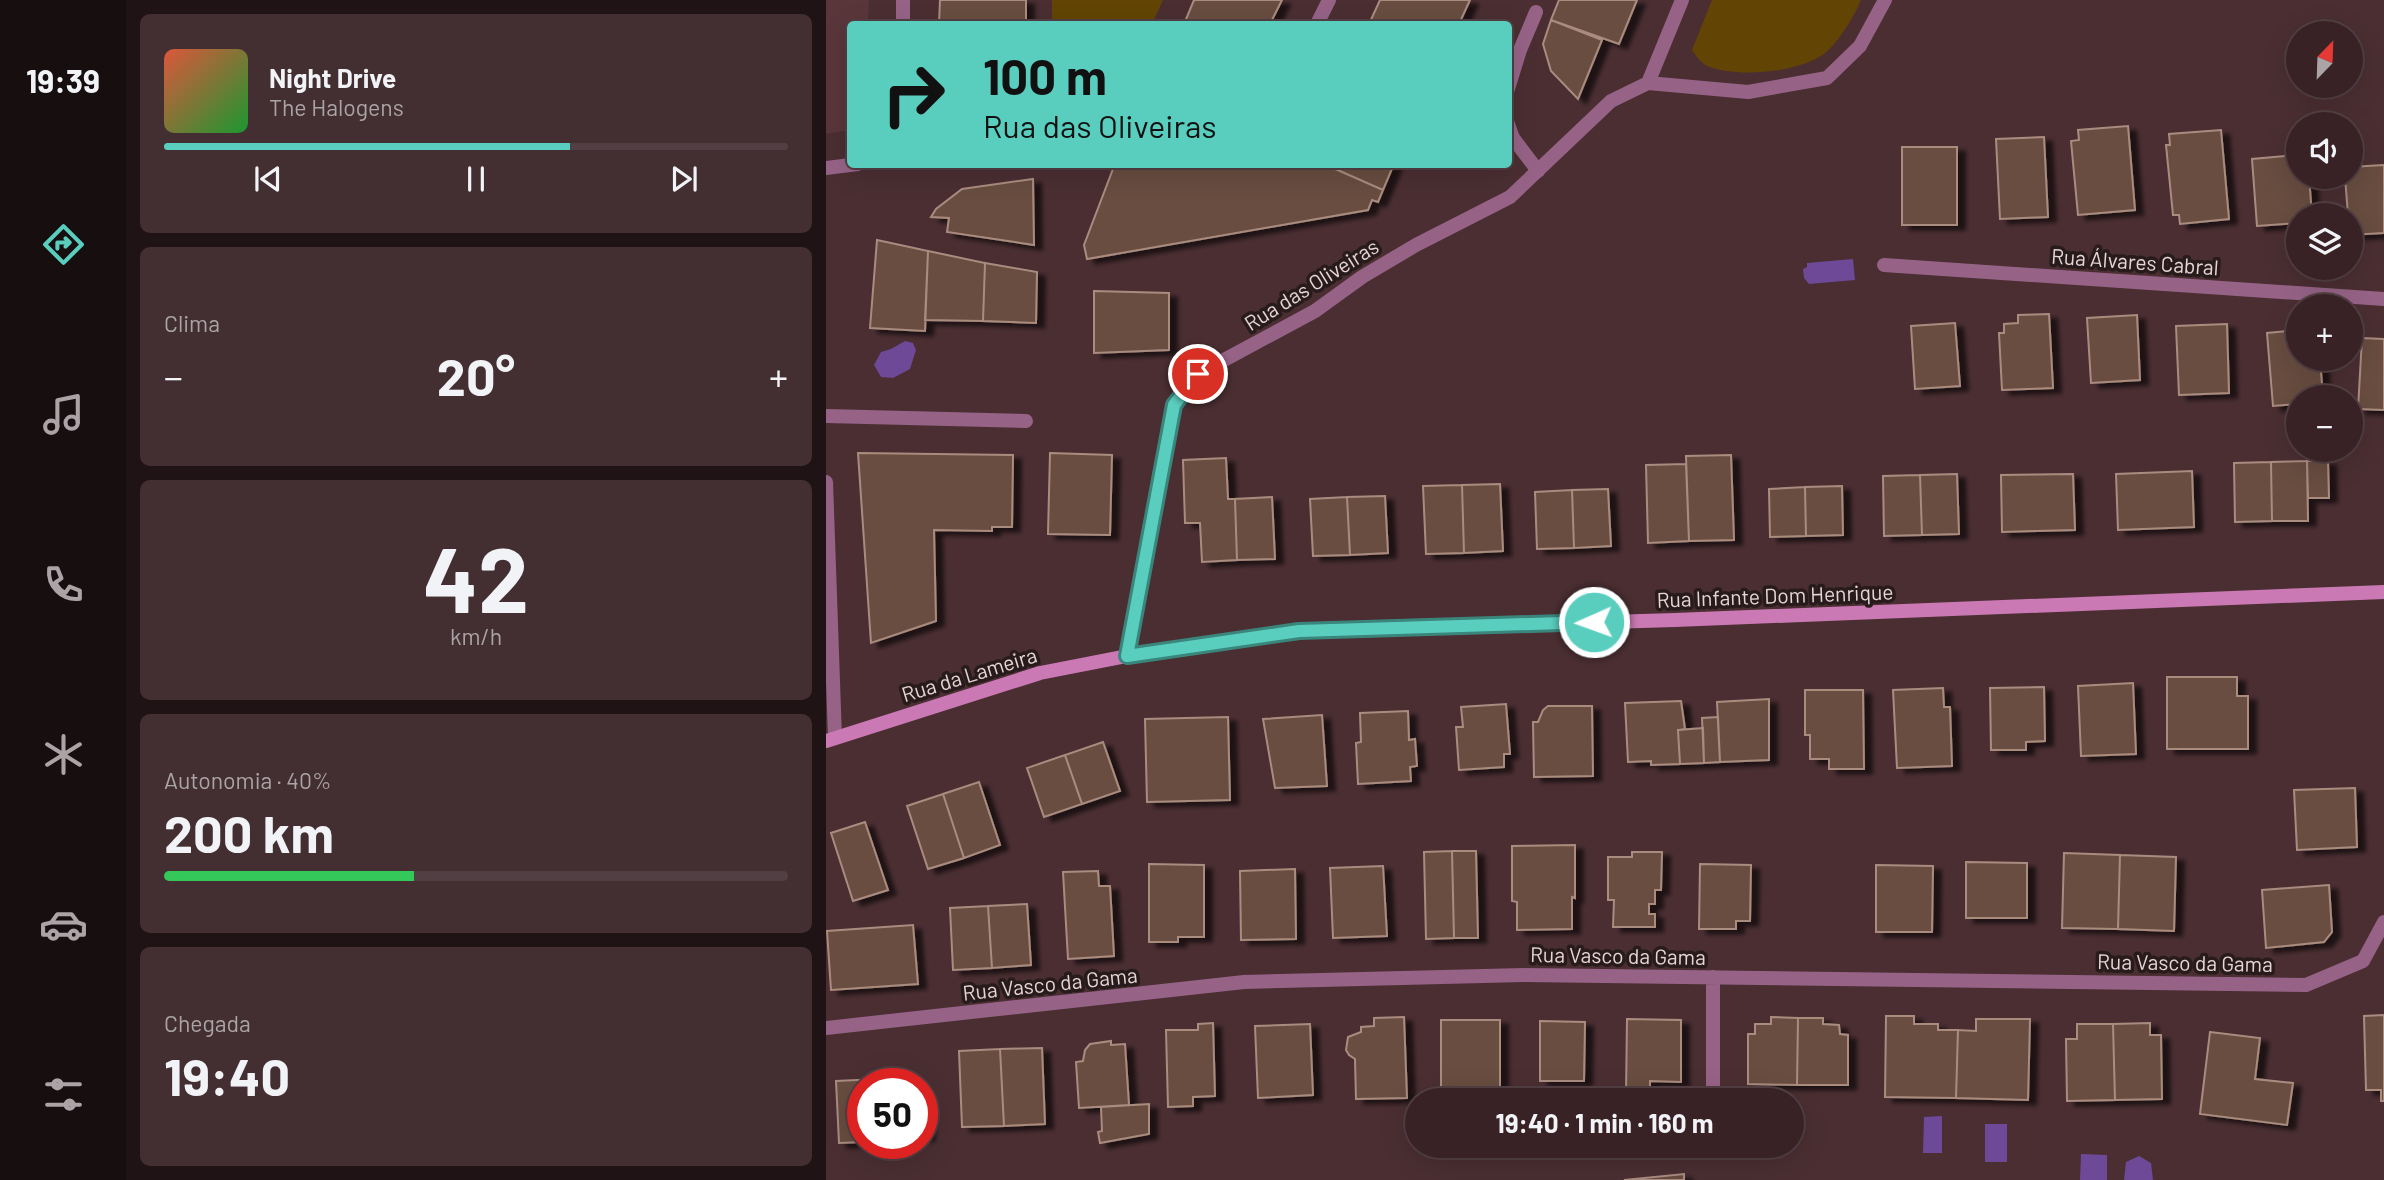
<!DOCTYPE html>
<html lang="pt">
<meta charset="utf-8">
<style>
body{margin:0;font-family:Barlow,sans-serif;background:#432f32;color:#f1f3f6;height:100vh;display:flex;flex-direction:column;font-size:26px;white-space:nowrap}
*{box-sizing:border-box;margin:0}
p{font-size:23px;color:#aba4a7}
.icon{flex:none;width:38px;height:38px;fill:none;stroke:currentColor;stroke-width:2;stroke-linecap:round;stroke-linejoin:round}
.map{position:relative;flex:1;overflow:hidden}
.side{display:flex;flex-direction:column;gap:14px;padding:14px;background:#1f1315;width:700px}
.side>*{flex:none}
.guide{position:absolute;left:21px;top:21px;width:665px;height:147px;border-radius:7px;box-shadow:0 7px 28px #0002,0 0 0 2px #523f43;background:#5acebe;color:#111;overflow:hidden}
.needle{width:46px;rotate:23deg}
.controls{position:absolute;left:1460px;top:21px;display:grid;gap:14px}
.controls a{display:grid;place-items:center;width:77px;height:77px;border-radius:50%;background:#382226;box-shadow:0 7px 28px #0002,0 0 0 2px #523f43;font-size:35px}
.speed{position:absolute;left:21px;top:1068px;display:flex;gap:14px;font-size:35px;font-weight:700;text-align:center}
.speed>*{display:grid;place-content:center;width:91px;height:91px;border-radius:50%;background:#382226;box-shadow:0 7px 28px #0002,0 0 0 2px #523f43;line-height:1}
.speed .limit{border:10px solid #d22;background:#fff;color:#111}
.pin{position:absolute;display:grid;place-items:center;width:60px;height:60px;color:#fff;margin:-30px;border:4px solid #fff;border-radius:50%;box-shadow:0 2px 7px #0007}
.me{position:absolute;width:77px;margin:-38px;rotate:268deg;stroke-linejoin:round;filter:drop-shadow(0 0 5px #0008)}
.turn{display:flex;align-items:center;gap:24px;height:147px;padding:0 21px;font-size:32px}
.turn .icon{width:91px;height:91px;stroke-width:2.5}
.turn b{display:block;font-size:49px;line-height:60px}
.big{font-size:52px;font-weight:700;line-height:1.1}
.side .tile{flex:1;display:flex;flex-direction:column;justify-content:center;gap:10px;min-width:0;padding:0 24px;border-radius:10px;background:#432f32}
.side .dial{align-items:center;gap:0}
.dial b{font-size:91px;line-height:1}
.song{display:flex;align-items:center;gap:21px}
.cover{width:84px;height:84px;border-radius:10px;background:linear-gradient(135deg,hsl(10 70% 55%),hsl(130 70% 35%))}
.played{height:7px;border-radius:4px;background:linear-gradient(90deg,#5acebe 65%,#523f43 65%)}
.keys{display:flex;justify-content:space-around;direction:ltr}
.heat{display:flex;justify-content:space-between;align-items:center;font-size:38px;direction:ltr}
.charge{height:10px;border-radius:5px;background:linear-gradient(90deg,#34c759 40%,#523f43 0)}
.trip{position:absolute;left:579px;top:1088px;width:399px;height:70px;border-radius:35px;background:#382226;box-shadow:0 7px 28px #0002,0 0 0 2px #523f43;font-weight:700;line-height:70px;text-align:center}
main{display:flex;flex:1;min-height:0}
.tab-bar{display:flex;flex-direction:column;width:126px;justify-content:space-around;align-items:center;background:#160e0f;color:#aba4a7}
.tab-bar .icon{width:49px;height:49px}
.tab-bar .selected{color:#5acebe}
.tab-bar b{font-size:32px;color:#f1f3f6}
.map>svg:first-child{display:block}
.built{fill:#59363a}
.green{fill:#624504}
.water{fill:#6e4997}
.building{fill:#684d41;stroke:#aa8c7f;stroke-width:2;filter:url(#shadow)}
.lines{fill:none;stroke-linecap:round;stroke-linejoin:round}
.lane{stroke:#966387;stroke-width:14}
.street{stroke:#966387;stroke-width:14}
.secondary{stroke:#cb79b4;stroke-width:14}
.route-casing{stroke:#3a867c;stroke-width:18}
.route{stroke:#5acebe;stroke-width:12}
.labels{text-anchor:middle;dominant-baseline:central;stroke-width:7;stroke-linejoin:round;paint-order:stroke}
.street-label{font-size:21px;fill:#e7d4d6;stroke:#281b1c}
</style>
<main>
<nav class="tab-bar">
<b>19:39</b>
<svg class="icon selected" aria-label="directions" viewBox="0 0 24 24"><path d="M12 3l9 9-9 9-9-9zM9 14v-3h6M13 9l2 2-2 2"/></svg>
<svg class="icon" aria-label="music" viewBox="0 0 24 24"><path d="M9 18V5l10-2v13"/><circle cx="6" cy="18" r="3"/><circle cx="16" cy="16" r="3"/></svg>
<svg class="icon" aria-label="phone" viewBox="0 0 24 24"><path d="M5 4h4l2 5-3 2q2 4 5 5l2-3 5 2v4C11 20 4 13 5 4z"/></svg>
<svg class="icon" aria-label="climate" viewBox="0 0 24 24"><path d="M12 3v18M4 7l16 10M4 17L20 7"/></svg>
<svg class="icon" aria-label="car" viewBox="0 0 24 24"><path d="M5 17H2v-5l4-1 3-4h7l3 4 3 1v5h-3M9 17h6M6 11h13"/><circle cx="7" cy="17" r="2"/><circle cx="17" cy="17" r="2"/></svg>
<svg class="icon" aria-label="filters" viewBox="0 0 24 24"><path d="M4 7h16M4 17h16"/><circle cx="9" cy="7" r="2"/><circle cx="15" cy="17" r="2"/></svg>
</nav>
<section class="side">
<div class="tile">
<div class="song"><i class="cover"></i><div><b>Night Drive</b><p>The Halogens</p></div></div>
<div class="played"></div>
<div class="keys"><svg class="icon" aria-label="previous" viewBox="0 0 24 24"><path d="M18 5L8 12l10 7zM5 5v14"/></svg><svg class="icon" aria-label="pause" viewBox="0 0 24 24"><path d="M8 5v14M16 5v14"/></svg><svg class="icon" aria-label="next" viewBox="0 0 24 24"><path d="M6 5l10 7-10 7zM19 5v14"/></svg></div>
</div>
<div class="tile"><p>Clima</p>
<div class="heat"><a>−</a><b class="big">20°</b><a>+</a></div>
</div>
<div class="tile dial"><b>42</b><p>km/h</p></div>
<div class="tile"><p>Autonomia · 40%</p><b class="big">200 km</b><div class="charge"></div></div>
<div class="tile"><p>Chegada</p><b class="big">19:40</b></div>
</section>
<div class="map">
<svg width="1558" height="1180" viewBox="0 0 1558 1180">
<defs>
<filter id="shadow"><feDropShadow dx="8" dy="4.5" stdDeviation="2" flood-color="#0009"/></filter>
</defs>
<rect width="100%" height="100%" fill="#4a2e32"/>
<path class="built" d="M0,0H43L42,24H24V130L0,134Z"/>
<path class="green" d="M226,0H337L326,24H226Z
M886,0H1035C1028,17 1012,43 998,54C971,73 910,78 881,66C875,63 870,56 866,50Z"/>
<path class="water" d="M1027,259L1029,280L983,284L978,278L977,269L981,267V263Z
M79,341L87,343L90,350L84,369L67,378L55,377L48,365L55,352L65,349Z
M1116,1116V1153H1097L1098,1117Z
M1159,1124H1181V1162H1159Z
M1255,1154L1281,1155V1180H1254Z
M1313,1156L1325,1163L1327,1180H1298L1300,1162Z"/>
<path class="building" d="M114,0H200V24H113Z
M368,0H456L444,24H358Z
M554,0H644L633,24H543Z
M733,0H811L793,44L725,20Z
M725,20L776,40L752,99L725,71L717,44Z
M1302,126L1309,210L1252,215L1245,141L1253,140L1252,130Z
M1395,130L1403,219L1354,224L1353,215H1347L1340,145H1344L1343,134Z
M1218,137L1222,217L1174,219L1170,139Z
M1076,147H1131V225H1076Z
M1472,155V177H1483L1486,215H1472V223L1431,226L1426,159Z
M314,164H498L557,190L552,202L546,200L542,210L261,259L258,245L287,169Z
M498,164H568L557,190Z
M1558,165V233L1524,235V215H1522L1519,177H1524V167Z
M207,179L208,245L121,232L123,218L105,217L110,209L136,189Z
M51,240L102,251L99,331L44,328Z
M102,251L159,263L157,321L99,320Z
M159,263L211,272L210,323L157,321Z
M268,291L343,293V350L268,353Z
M1223,314L1227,388L1176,390L1173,333H1178V324L1192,323V315Z
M1311,315L1314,380L1265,383L1261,318Z
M1129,323L1134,386L1089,389L1085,326Z
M1401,324L1403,393L1353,395L1350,326Z
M1472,330V359H1494L1497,397H1472V404L1447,406L1441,333Z
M1536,338L1558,339V410L1532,409Z
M32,453L187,455L186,527H166V531L108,530L110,621L45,643Z
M224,453L286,455L284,535L222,534Z
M905,455L908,540L863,541L860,456Z
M400,458L402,499H409L411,560L376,562L374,523H359L357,460Z
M1481,461H1502L1503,498H1482Z
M1481,461L1482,521H1446L1445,462Z
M1445,462L1446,521L1409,522L1408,463Z
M860,464L863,541L822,543L820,465Z
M1366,471L1368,527L1292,530L1290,474Z
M1131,474L1133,534L1096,535L1094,475Z
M1247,474L1249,530L1176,532L1175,475Z
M1094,475L1096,535L1058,536L1057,476Z
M674,484L677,551L638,553L636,485Z
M636,485L638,553L600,554L597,486Z
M1016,486L1017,535L980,536L979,487Z
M979,487L980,536L944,537L943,489Z
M782,489L785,546L748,548L746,490Z
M746,490L748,548L711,549L709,492Z
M559,496L562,553L524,555L521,497Z
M446,497L449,559L411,560L409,499Z
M521,497L524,555L487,556L484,499Z
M1341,677H1411V696H1422V749H1341Z
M1307,683L1310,754L1255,756L1252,686Z
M1218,687L1219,741L1200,742V750H1165L1164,688Z
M1117,688L1118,707H1124L1126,766L1071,768L1067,690Z
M979,690H1037L1038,769H1003V759H984V735H979Z
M943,699V760L894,762L891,702Z
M855,701L859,729L852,730L854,764L825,765V761L802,762L799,703Z
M680,704L684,754H678V767L633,770L630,727H637L635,707Z
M722,706H766L767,776L708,777L707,722H712L717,710Z
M582,711L583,740L589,739L591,766L584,767L585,781L532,784L530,743L535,742L534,713Z
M496,715L501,786L449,788L437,719Z
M402,717L404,800L321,802L319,719Z
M892,717L894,762L878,763L876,718Z
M877,728L878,763L854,764L852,730Z
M277,742L294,791L256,804L239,755Z
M239,755L256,804L218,817L201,768Z
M153,782L174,845L138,858L117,794Z
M1529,788L1531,847L1471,850L1468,790Z
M117,794L138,858L102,869L81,806Z
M39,822L62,890L27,901L5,833Z
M749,845V898L746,897V929L691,930V902L686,901V846Z
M626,851L628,938L600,939L598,852Z
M626,851H650L652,938H628Z
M806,852H836L835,890H829V904H823V914H829V927H787L788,900H782V857H806Z
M1238,853L1294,855L1292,929L1236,928Z
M1294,855L1350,857L1348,931L1292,929Z
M1140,862L1201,863V918H1140Z
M323,864L378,865V937H352V942H323Z
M874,864L925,865L924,921H910V929H873Z
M1050,865L1107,866L1106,932H1050Z
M557,866L561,936L507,938L504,868Z
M469,869L470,939L415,940L414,871Z
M272,871L273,886H284L288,956L242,959L237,872Z
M1503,885L1506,932L1498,942L1440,948L1436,890Z
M201,904L205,965L166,968L162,906Z
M162,906L166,968L127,970L124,908Z
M87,925L92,984L5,990L1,931Z
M1558,1015V1101H1555V1090H1540L1538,1016Z
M1060,1016H1088V1024H1112V1030H1132L1130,1098L1059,1097Z
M578,1017L581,1098L530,1099L529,1059L523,1055L520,1050L522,1037L535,1032V1027L548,1026V1018Z
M945,1017L972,1018L971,1085L922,1084V1034H929V1024H945Z
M972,1018H997V1024L1013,1025L1014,1034L1022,1035V1085H971Z
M801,1019L855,1020V1082L824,1081V1096L800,1095Z
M1150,1019H1204L1202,1100L1130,1098L1132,1030L1150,1031Z
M615,1020H674V1090L615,1089Z
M714,1021L759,1022L758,1081H714Z
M387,1023L389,1096L367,1097V1106L342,1107L340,1030H372V1024Z
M1324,1023V1035H1335L1336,1099L1289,1100L1287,1024Z
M484,1024L487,1095L432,1098L429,1026Z
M1251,1024H1287L1289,1100L1241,1101L1240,1039H1251Z
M1384,1032L1434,1038L1429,1079L1467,1083L1461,1125L1374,1114Z
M285,1041V1045L299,1044L303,1105L253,1108L250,1062L257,1061L259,1050L264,1044Z
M216,1048L219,1124L178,1126L174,1049Z
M174,1049L178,1126L136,1127L133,1051Z
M89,1077L90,1083H53V1079Z
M53,1079V1083H37V1142L13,1143L10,1081Z
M96,1094H98L101,1136L96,1137Z
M323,1104V1134L274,1143L272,1132L276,1131L275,1107Z
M858,1174V1180H798Z"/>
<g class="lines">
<path class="lane" d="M682,89L694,50L710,12
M682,124L687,138L712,171"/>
<path class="street" d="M77,0V24
M491,24L503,0
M822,83L856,0
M0,168L32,164
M1058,265L1558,299
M0,416L200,421
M0,482L9,738
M301,656L335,467L348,406L372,374L489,311L536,277L590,245L684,197L785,101L822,83L922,92L1001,78L1034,46L1059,0
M887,977V1101
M0,1028L418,982L698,975L1480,985L1537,961L1558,922"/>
<path class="secondary" d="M0,741L214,673L301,656L473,631L849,620L1558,592"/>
</g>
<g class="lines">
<g class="route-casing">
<path id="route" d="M372,374L348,405L301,656L473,631L768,622"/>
</g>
<use href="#route" class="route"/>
</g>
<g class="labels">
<g class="street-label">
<text transform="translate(1309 261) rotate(4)">Rua Álvares Cabral</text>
<text transform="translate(485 284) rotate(-32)">Rua das Oliveiras</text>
<text transform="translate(949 595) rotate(-2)">Rua Infante Dom Henrique</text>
<text transform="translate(143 674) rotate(-17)">Rua da Lameira</text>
<text transform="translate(792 955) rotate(1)">Rua Vasco da Gama</text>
<text transform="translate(1359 962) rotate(1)">Rua Vasco da Gama</text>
<text transform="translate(224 983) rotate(-6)">Rua Vasco da Gama</text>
</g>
</g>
</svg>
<div class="controls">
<a><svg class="needle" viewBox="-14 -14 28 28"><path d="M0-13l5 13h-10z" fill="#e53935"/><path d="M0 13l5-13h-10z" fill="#aba4a7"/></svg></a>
<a><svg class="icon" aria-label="sound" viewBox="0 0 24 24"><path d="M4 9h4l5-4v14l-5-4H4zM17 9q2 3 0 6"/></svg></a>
<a><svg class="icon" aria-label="layers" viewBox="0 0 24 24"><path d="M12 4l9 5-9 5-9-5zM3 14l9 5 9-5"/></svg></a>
<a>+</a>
<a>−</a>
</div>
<div class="speed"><div class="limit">50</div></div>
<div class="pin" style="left:372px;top:374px;background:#d93025"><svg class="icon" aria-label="arrive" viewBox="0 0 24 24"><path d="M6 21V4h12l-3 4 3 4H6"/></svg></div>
<svg class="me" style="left:768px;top:622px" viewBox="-20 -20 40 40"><circle r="17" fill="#5acebe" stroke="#fff" stroke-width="3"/><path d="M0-11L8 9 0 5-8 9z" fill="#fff"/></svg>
<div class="trip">19:40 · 1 min · 160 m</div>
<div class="guide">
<div class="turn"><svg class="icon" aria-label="right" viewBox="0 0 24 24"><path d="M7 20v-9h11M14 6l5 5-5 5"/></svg><div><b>100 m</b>Rua das Oliveiras</div></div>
</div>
</div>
</main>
